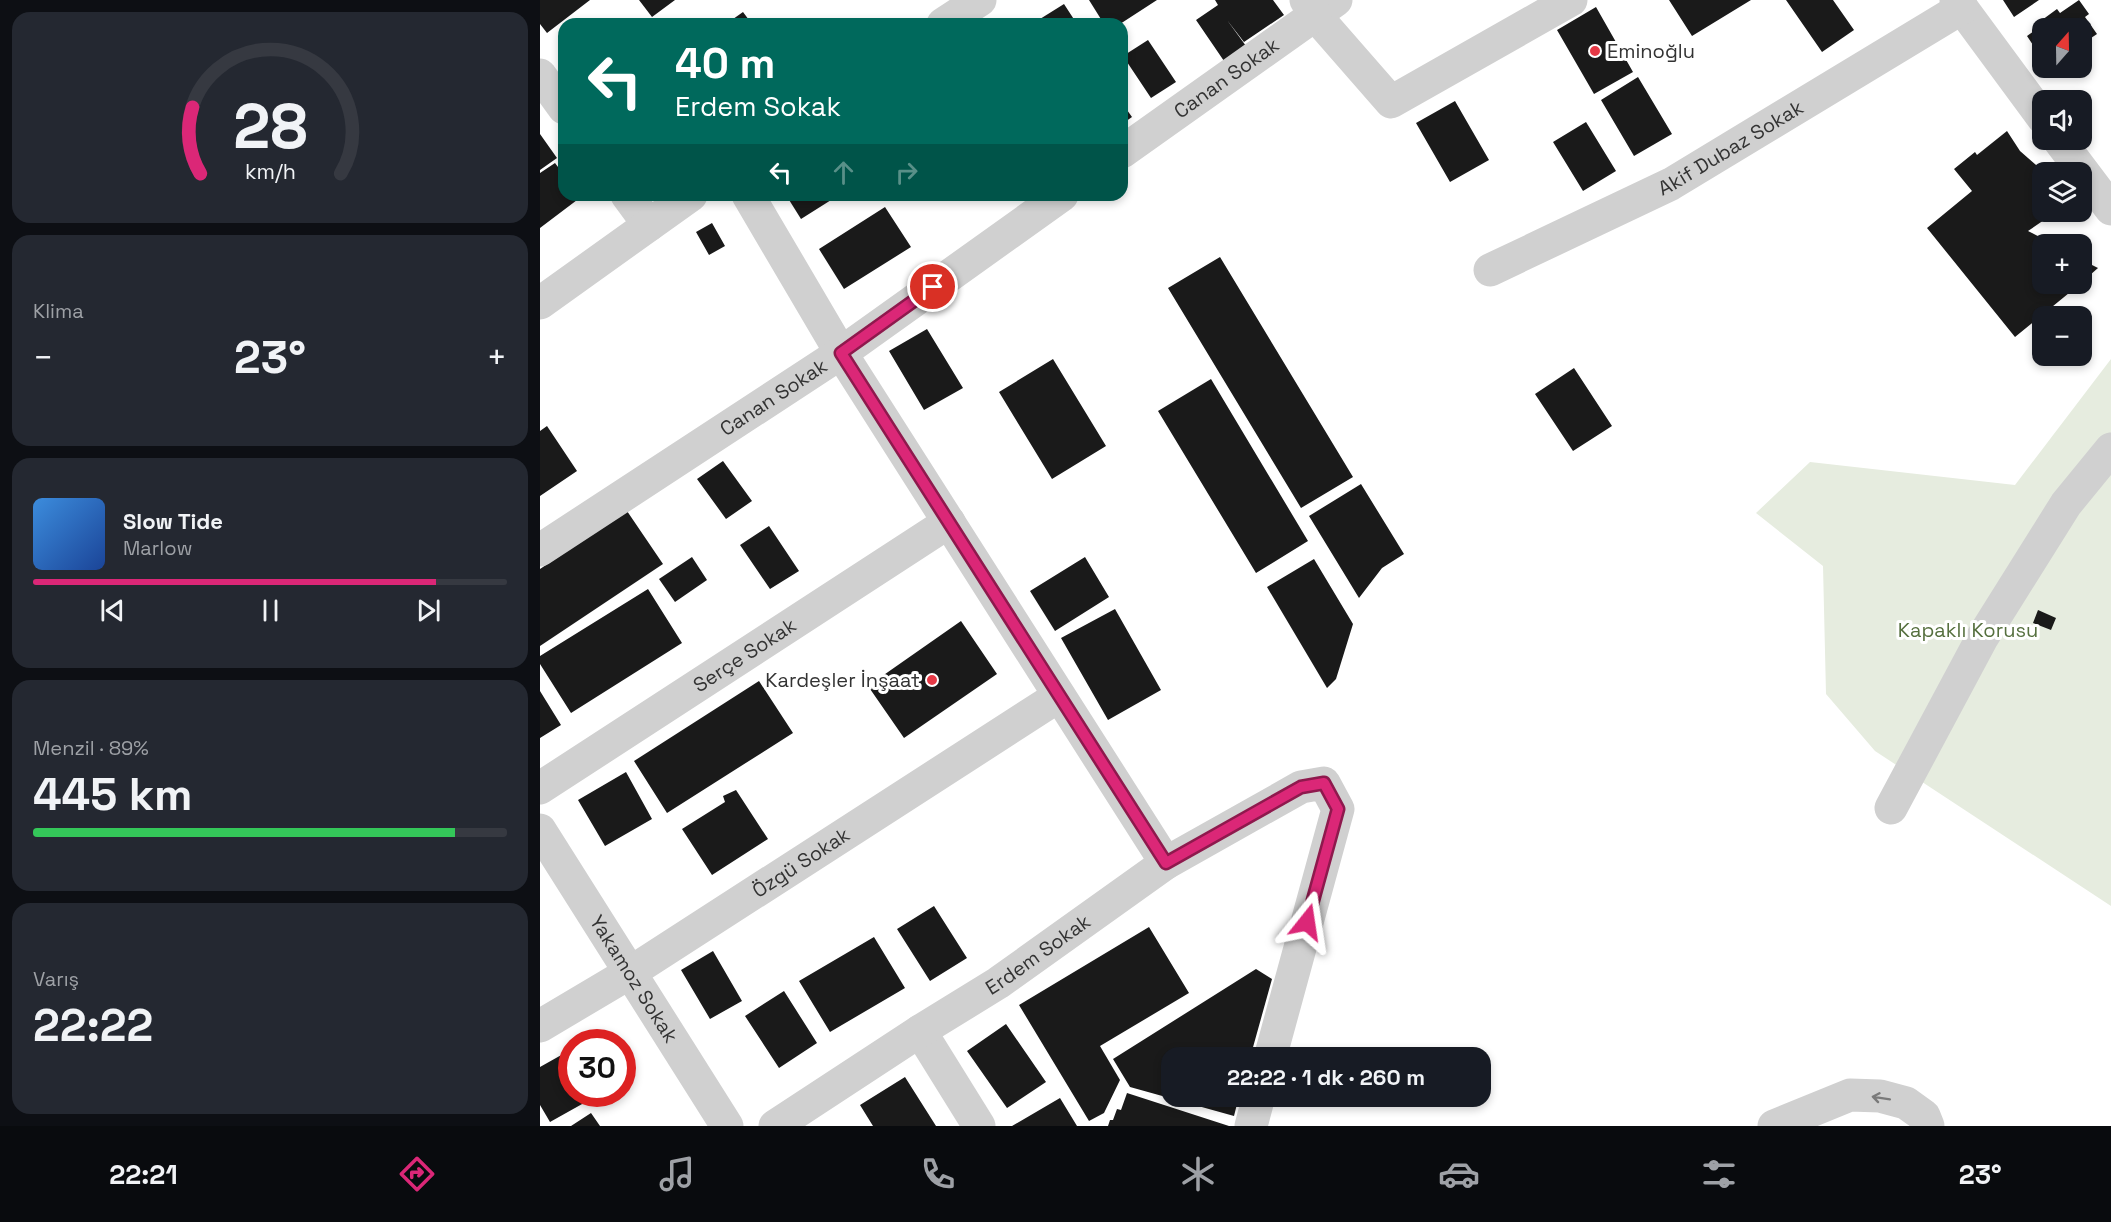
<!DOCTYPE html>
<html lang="tr">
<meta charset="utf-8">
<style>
body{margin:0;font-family:"Space Grotesk",sans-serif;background:#242831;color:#f1f3f6;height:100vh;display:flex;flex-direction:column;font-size:22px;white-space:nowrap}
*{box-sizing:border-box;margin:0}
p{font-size:20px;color:#9ea1a6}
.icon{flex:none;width:33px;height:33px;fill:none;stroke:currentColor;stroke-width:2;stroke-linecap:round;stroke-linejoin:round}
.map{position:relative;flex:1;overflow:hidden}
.details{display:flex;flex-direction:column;gap:12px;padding:12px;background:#0d0f14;width:540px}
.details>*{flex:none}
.banner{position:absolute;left:18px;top:18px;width:570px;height:183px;border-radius:18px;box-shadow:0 3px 9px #0003;background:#00695c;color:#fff;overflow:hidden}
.needle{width:39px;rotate:20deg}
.controls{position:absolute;left:1492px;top:18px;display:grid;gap:12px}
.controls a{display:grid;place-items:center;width:60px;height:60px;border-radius:12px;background:#171b24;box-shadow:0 3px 9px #0003;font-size:30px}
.speed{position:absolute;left:18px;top:1029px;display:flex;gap:12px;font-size:30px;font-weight:700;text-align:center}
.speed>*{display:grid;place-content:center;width:78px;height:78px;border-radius:50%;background:#171b24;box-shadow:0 3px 9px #0003;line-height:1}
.speed .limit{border:9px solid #d22;background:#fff;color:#111}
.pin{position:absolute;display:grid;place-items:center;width:51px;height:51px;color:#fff;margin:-26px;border:3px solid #fff;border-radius:50%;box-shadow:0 2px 6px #0007}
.me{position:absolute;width:66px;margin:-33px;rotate:15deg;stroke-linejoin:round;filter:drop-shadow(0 0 4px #0008)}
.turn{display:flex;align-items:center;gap:21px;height:126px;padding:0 18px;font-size:27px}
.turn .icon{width:78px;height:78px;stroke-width:2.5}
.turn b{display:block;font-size:42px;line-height:51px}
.lanes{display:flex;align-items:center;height:57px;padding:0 18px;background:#0003;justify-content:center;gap:30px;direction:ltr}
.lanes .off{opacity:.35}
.big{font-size:45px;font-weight:700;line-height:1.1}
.details .widget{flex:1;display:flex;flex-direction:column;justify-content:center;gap:9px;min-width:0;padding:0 21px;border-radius:18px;background:#242831}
.details .dial{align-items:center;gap:0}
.dial svg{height:156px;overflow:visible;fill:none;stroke:#363941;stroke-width:7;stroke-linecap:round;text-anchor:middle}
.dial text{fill:#f1f3f6;stroke:none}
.song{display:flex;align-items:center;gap:18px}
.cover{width:72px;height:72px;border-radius:9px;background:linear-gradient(135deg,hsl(210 70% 55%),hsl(220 70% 35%))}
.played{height:6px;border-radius:3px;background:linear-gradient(90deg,#db2777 85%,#363941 85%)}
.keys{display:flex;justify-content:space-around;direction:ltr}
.heat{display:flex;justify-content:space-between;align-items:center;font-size:33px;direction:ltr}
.charge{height:9px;border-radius:4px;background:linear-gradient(90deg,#34c759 89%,#363941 0)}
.trip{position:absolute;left:621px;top:1047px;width:330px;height:60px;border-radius:18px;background:#171b24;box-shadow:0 3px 9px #0003;font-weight:700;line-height:60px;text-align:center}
.menu{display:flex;height:96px;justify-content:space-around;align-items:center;background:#090b0e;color:#9ea1a6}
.menu .icon{width:42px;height:42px}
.menu .selected{color:#db2777}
.menu b{font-size:27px;color:#f1f3f6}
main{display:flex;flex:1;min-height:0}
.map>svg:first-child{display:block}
.green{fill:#e6ecdf}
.building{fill:#1a1a1a}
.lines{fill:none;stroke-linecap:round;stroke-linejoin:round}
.minor{stroke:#d0d0d0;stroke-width:33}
.oneway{stroke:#7a7a7a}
.route-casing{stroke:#8e194d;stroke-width:15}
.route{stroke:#db2777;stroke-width:10}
.poi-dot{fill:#e63946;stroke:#fff;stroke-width:2}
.labels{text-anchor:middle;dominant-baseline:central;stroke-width:6;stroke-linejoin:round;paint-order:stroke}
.poi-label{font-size:20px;fill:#333;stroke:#fff;text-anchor:start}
.street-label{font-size:20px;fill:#333;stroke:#fff}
.park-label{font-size:20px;fill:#56703f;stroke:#fff}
</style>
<main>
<section class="details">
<div class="widget dial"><svg viewBox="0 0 100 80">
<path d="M14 69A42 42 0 1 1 86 69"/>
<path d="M14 69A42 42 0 0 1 10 35" stroke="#db2777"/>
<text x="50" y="56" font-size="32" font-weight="700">28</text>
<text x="50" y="72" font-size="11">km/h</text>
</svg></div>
<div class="widget"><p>Klima</p>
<div class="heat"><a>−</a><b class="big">23°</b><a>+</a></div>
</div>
<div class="widget">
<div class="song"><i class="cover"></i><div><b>Slow Tide</b><p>Marlow</p></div></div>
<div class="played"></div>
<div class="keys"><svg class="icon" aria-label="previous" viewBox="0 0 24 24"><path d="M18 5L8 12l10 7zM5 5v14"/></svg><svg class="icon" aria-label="pause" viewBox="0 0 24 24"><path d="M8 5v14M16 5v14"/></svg><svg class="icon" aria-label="next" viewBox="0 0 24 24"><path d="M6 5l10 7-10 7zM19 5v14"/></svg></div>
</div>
<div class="widget"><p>Menzil · 89%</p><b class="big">445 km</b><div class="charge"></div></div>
<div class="widget"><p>Varış</p><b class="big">22:22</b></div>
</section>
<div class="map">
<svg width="1571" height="1126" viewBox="0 0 1571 1126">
<rect width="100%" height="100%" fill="#fff"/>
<path class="green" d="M1571,359V906L1335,751L1286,694L1283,566L1216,513L1270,462L1475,485Z"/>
<path class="building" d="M0,0H50L7,33L0,24Z
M99,0H135L112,17Z
M549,0H617L580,24H564Z
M675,0H733L744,15L704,42L687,20L706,46L684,61L656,20L678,5Z
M1129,0H1211L1152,36Z
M1246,0H1293L1314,30L1282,52Z
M1463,0H1499L1474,17Z
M1539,0L1549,14L1545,17L1557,34L1542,44V28H1503V52L1500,48L1497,51L1487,36L1504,24L1502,20L1517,9L1520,13Z
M524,4L537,24H492Z
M1056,7L1093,72L1054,94L1017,30Z
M203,12L212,24H186Z
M608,40L636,82L611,98L583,56Z
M1098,77L1132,134L1094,156L1061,100Z
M915,101L949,160L910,182L876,123Z
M582,103L592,117L582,124Z
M1046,122L1076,171L1043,191L1013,142Z
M1467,131L1480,151L1503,171L1504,220L1488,231L1513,244H1503V284H1540L1475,337L1387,228L1432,191L1414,169L1435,152L1437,155Z
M0,134L17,158L0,170Z
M15,163L24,175V195H39L41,197L0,228V173Z
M246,195H299L261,219Z
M345,207L371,247L304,289L279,249Z
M172,223L185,246L169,255L156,232Z
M680,257L813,477L761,508L628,288Z
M1542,260L1558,268L1542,282Z
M387,329L423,388L384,410L349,351Z
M513,359L566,446L512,479L459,392Z
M1034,368L1072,426L1033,451L995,394Z
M671,379L768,541L716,573L618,411Z
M7,426L37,471L0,496V431Z
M183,461L212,501L186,519L157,479Z
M821,484L864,554L842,568L819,598L769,516Z
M87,511L123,564L0,646V569Z
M229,526L259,571L230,589L200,545Z
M152,557L167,580L135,602L119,579Z
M545,557L569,597L515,631L490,591Z
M774,559L813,624L796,679L787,688L727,587Z
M108,589L142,643L31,713L0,664V656Z
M575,609L621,690L568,720L521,638Z
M1498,610L1516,618L1511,630L1493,623Z
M421,621L457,674L364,738L328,686Z
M219,681L253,733L127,813L94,761Z
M0,691L21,725L0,738Z
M86,772L112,819L65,846L38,800Z
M196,790L228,839L172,875L142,829L185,802L183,796Z
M394,906L427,958L390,981L357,929Z
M609,927L649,993L560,1046L580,1080L564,1113L549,1121L479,1005Z
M334,937L365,988L290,1032L259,981Z
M173,951L202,1001L170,1019L141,970Z
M716,969L732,979L710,1058H632V1096H699L694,1116L590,1087L573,1059Z
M244,991L277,1043L239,1068L205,1016Z
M466,1024L506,1082L467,1108L427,1051Z
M62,1031L69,1042H42Z
M32,1049V1094H60L10,1122L0,1105V1067Z
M365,1077L396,1126H333L320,1105Z
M587,1093L689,1126H568L570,1120H573L577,1109L581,1110Z
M520,1098L537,1126H472Z
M51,1113L60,1126H31Z"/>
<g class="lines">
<g class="minor">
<path d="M796,0L775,15L851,102L1031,0"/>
<path d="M1416,0L1503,118"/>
<path d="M403,24L440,0"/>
<path d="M0,75L24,108"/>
<path d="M1519,140L1571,209"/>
<path id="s1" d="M582,152L775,15L766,0"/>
<path d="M87,195L109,225"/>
<path d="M208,195L301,353L626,863"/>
<path id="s2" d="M950,270L1131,184L1422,8"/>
<path d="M0,303L151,195"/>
<path id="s3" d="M0,550L301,353L522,195"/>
<path id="s4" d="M0,788L409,522"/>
<path d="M1351,808L1442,638L1526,504L1571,449"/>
<path id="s5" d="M0,830L187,1126"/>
<path id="s6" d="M0,1026L91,972L519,696"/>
<path d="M380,1031L439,1126"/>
<path id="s7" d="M235,1126L380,1031L458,983L626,863L761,787L784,783L798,809L730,1058"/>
<path d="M711,1126L719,1096"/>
<path d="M1234,1126L1310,1095L1340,1096L1366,1103L1384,1116L1388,1126"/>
</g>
</g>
<defs><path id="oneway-shaft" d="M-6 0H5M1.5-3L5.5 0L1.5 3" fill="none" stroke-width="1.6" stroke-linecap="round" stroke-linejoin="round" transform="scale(1.5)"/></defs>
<use class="oneway" href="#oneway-shaft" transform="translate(1341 1098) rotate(-171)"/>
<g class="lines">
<g class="route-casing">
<path id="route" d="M393,287L301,353L626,863L761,787L784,783L798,809L767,922"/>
</g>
<use href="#route" class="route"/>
</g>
<g class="poi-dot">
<circle cx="1055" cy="51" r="6"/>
<circle cx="392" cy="680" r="6"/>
</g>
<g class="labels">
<g class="poi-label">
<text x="1067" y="51">Eminoğlu</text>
<text x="380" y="680" text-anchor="end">Kardeşler İnşaat</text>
</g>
<g class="street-label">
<text stroke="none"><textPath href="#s1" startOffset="128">Canan Sokak</textPath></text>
<text stroke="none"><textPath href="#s2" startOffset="270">Akif Dubaz Sokak</textPath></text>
<text stroke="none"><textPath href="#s3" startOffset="279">Canan Sokak</textPath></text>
<text stroke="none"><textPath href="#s4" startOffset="244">Serçe Sokak</textPath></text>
<text stroke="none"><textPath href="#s6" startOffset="308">Özgü Sokak</textPath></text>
<text stroke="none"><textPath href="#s7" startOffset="314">Erdem Sokak</textPath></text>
<text stroke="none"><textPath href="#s5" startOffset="176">Yakamoz Sokak</textPath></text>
</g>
<g class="park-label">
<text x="1428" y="630">Kapaklı Korusu</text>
</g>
</g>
</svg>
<div class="controls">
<a><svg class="needle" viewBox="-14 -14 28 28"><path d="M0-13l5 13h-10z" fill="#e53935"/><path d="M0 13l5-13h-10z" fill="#9ea1a6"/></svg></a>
<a><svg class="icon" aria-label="sound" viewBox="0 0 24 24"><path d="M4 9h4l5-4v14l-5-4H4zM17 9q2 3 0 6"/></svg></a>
<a><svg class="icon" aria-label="layers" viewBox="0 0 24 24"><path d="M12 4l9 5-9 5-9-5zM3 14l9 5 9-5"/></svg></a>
<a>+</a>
<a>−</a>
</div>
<div class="speed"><div class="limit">30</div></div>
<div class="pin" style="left:393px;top:287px;background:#d93025"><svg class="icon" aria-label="arrive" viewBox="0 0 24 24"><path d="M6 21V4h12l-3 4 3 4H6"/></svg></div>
<svg class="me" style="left:767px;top:922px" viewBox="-20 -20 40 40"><path d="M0-17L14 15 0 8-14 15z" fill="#db2777" stroke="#fff" stroke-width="4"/></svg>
<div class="trip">22:22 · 1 dk · 260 m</div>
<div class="banner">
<div class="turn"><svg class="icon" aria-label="left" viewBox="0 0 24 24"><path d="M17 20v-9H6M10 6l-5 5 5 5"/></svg><div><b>40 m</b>Erdem Sokak</div></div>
<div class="lanes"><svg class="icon" aria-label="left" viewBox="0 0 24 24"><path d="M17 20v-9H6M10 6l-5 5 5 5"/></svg><svg class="icon off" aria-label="ahead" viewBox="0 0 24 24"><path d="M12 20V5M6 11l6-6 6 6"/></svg><svg class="icon off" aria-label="right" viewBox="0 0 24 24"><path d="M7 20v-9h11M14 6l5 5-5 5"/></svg></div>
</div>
</div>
</main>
<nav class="menu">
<b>22:21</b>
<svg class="icon selected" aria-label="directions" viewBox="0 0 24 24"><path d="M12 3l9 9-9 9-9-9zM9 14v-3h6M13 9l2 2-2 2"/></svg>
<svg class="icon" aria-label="music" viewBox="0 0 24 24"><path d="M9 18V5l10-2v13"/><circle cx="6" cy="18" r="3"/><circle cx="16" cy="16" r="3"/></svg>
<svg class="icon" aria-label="phone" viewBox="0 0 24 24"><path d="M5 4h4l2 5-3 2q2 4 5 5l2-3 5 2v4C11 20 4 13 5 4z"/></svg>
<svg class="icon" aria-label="climate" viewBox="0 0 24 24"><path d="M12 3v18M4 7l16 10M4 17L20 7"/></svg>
<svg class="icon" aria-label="car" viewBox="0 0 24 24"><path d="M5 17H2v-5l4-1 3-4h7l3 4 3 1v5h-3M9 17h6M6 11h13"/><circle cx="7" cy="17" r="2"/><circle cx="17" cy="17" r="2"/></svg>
<svg class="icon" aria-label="filters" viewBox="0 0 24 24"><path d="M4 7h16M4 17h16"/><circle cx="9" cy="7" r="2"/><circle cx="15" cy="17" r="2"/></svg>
<b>23°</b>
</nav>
